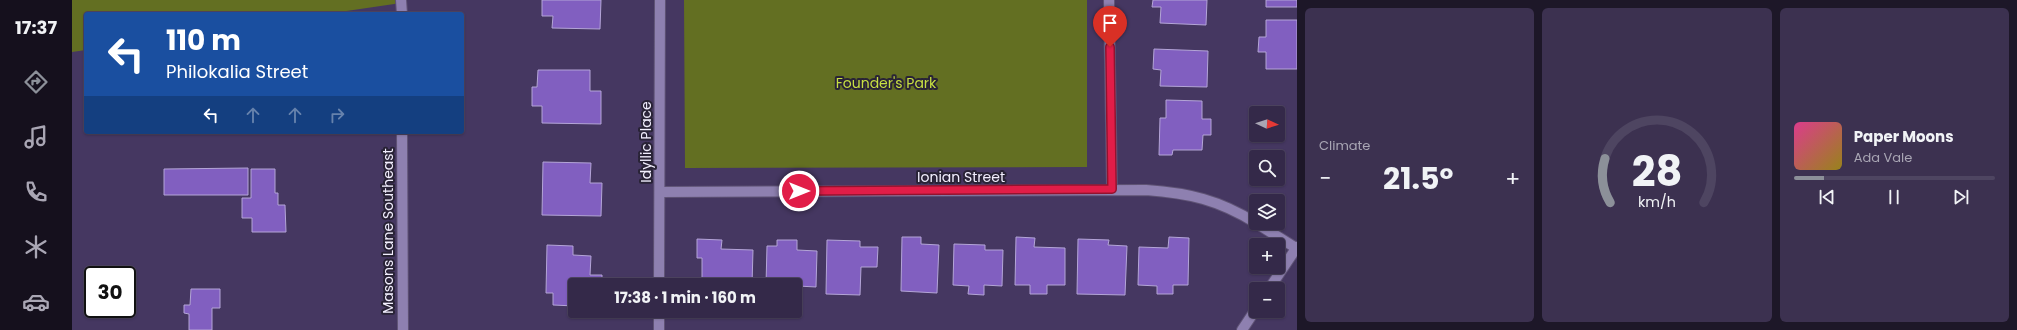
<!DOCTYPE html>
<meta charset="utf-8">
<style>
body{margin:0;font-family:Poppins,sans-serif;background:#3c3150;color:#f1f3f6;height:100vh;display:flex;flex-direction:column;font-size:15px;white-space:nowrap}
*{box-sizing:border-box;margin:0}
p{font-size:13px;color:#a9a6b4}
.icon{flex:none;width:22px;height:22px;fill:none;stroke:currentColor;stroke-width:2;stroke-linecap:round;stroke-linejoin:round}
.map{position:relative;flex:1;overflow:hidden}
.panel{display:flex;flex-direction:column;gap:8px;padding:8px;background:#1d1728;width:720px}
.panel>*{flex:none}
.banner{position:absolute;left:12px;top:12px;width:380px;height:122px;border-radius:4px;box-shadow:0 1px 3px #0004,0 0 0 1px #4e4561;background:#1a4fa0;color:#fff;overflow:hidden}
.needle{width:26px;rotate:94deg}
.buttons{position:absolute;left:1177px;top:106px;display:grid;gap:8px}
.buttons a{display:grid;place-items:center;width:36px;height:36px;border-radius:4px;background:#342949;box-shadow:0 1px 3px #0004,0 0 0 1px #4e4561;font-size:20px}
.speed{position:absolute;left:12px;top:266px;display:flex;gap:8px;font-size:20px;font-weight:700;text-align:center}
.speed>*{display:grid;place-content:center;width:52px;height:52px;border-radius:50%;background:#342949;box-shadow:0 1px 3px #0004,0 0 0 1px #4e4561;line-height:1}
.speed .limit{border:2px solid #111;border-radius:6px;background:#fff;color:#111}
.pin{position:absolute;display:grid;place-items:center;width:34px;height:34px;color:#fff;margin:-41px -17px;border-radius:50% 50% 50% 0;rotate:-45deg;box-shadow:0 0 4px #0007}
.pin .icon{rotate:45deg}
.me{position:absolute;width:44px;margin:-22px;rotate:90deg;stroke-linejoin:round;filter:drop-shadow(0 0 3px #0008)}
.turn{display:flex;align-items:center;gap:14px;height:84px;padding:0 16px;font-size:18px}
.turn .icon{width:52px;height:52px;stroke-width:2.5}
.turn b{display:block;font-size:28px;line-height:34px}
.lanes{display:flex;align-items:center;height:38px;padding:0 16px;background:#0003;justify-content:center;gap:20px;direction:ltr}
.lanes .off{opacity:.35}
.big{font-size:30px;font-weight:700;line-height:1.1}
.panel .widget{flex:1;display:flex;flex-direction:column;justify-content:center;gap:6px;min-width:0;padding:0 14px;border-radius:6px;background:#3c3150}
.panel .dial{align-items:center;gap:0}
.dial svg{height:104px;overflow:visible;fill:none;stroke:#4e4561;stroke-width:7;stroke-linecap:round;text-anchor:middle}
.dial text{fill:#f1f3f6;stroke:none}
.song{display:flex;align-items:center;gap:12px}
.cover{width:48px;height:48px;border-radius:6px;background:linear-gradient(135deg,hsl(330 70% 55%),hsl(50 70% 35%))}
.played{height:4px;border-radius:2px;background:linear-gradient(90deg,#8c9099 15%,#4e4561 15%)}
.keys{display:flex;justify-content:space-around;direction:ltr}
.heat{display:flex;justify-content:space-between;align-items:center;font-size:22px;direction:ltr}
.panel .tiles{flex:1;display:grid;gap:8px;grid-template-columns:repeat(3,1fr)}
.trip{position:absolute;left:496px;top:278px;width:234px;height:40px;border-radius:4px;background:#342949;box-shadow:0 1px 3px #0004,0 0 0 1px #4e4561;font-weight:700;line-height:40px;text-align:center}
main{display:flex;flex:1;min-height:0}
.tabs{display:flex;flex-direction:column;width:72px;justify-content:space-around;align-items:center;background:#15101d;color:#a9a6b4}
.tabs .icon{width:28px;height:28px}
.tabs .active{color:#8c9099}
.tabs b{font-size:18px;color:#f1f3f6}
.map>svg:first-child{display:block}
.green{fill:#636f22}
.building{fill:#815fc0;stroke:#b4a5d7}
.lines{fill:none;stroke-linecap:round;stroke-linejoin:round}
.minor-casing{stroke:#5f5375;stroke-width:12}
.tertiary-casing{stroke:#5f5375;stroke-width:12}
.minor{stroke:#8e80b0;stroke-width:10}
.tertiary{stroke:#8e80b0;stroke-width:10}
.route-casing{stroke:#92132f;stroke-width:10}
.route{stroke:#e11d48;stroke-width:7}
.labels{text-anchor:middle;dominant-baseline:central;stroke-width:4;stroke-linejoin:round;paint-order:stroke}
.park-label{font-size:14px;fill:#c7df42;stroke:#292336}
.street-label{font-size:14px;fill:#f2eefe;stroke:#292336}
</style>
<main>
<nav class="tabs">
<b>17:37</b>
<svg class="icon active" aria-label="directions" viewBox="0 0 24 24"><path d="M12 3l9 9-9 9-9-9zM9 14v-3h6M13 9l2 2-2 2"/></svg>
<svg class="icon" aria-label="music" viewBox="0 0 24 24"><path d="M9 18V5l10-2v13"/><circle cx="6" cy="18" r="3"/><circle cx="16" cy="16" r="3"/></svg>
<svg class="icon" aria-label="phone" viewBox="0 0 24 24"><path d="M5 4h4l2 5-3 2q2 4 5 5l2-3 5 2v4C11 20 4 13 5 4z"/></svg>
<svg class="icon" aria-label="climate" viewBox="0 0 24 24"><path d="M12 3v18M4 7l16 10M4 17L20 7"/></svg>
<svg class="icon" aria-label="car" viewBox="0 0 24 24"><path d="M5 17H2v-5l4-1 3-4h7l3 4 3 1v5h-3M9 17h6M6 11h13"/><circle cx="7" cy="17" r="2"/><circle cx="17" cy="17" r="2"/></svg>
</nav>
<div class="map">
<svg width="1225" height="330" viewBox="0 0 1225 330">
<rect width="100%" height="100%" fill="#453761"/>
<path class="green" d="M0,0H329V3L254,14H14V50L0,52Z
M612,0H1015V167L613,168Z"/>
<path class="building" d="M470,0H529L528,29L480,28L481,16H470Z
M1081,0H1135L1134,25L1088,23L1089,7H1080Z
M1194,0H1225V7H1194Z
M1194,20H1225V69H1194V52H1186L1187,37H1194Z
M1082,49L1136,51L1135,87L1088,86L1089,70L1081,69Z
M466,70H518V91H529V124L470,123V106H460V87H465Z
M1094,100L1130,101V119H1139V135H1131L1130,150H1101L1100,155H1087L1088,118H1094Z
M471,162L519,163L518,183H530L529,216L470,215Z
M176,168V195H92V169Z
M179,169H203V193H206V205H213L214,232H180V218H170V198H179Z
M830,237H849V244L867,245L865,293L829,291Z
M944,237L963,238L962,247L993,248V285H975V294H958V285H943Z
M1097,237L1117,238L1116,285H1101V294H1085V286L1066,285L1067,247L1096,248Z
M625,239L650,240L649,249L681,250L680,285H630V258H625Z
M1006,239L1037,240L1036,245L1055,246L1053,295L1005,294Z
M705,240H725V250L745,251L744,287L726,286V295H723V285H694L695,246H705Z
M755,240L788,241V247H806L805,267H789L788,295L754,294Z
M882,244L913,245V250H931L930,286L912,285V295L896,294L897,286L881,285Z
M475,245L501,246V255L519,256L518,275H530V285H503V306L481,305V293H474Z
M119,289H148V308H140V330H117V314L112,313V305H118Z"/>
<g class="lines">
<g class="minor-casing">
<path id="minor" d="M1037,0L1040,189
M588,192L1074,190C1117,193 1147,200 1184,223
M1184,223L1224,248
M587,285L588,0
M1197,289L1225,247
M587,330V311
M1170,330L1184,309"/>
</g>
<g class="tertiary-casing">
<path id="tertiary" d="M329,0L330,14
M330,132L331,330"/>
</g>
<use href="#minor" class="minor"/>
<use href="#tertiary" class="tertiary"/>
</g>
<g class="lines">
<g class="route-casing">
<path id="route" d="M727,191L1040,189L1038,47"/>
</g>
<use href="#route" class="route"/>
</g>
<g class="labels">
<g class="park-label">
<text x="814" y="83">Founder's Park</text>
</g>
<g class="street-label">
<text transform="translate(574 142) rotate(-90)">Idyllic Place</text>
<text x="889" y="177">Ionian Street</text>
<text transform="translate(316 231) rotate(-90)">Masons Lane Southeast</text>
</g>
</g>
</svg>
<div class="buttons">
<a><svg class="needle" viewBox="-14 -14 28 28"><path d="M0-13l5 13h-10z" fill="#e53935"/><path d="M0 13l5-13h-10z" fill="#a9a6b4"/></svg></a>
<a><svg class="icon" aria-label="search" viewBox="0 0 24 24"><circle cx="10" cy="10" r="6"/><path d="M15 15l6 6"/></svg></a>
<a><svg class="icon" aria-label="layers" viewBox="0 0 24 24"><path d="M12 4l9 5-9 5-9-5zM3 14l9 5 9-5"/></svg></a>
<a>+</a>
<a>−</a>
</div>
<div class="speed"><div class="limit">30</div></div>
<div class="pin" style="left:1038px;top:47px;background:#d93025"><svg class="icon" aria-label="arrive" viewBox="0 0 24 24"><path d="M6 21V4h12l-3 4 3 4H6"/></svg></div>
<svg class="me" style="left:727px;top:191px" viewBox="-20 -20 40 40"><circle r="17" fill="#e11d48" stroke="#fff" stroke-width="3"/><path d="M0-11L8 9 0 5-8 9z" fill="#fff"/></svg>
<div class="trip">17:38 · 1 min · 160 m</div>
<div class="banner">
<div class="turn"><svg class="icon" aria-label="left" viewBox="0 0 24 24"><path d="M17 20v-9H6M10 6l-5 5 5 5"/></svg><div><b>110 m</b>Philokalia Street</div></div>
<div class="lanes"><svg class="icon" aria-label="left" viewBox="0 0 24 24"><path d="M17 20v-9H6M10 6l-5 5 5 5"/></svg><svg class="icon off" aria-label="ahead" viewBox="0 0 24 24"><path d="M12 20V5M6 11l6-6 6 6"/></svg><svg class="icon off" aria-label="ahead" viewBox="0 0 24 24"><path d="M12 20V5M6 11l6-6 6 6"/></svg><svg class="icon off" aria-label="right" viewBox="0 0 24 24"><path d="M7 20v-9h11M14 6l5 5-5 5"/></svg></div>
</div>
</div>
<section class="panel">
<div class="tiles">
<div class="widget"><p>Climate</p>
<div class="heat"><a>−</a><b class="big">21.5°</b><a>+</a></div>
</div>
<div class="widget dial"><svg viewBox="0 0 100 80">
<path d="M14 69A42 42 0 1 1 86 69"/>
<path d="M14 69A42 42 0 0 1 10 35" stroke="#8c9099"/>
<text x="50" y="56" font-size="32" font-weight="700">28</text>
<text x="50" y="72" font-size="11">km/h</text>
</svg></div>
<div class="widget">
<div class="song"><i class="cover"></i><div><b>Paper Moons</b><p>Ada Vale</p></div></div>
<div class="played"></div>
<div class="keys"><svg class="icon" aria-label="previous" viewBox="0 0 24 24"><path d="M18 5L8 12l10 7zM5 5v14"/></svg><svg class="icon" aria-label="pause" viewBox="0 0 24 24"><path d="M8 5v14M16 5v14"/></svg><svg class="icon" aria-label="next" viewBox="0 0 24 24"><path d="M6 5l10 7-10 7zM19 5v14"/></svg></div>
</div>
</div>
</section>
</main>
